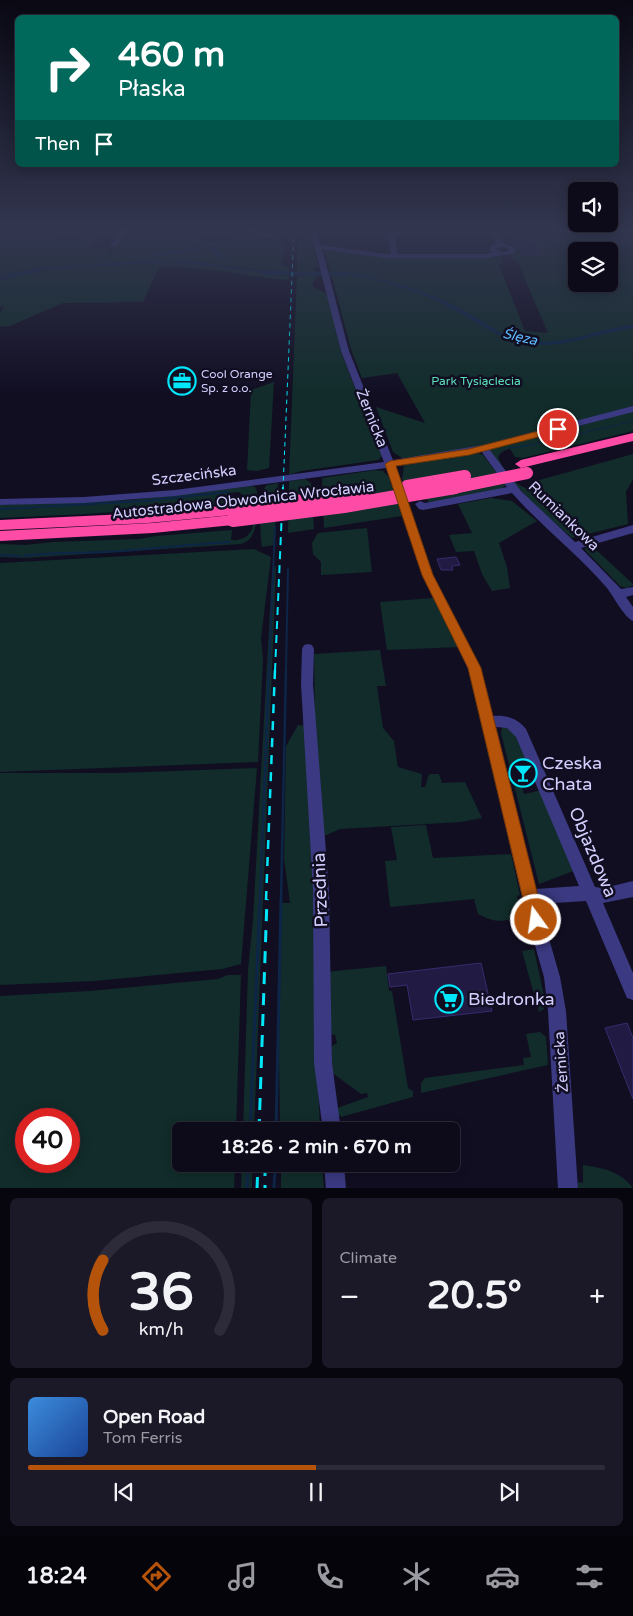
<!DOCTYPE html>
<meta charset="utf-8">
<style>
body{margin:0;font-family:"Varela Round",sans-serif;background:#1b1827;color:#f1f3f6;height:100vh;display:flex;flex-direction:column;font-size:19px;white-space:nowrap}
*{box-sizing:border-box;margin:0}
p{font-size:16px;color:#9a9aa2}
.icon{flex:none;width:28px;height:28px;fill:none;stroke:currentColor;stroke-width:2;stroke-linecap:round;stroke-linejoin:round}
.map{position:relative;height:1188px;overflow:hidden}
.side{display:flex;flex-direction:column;gap:10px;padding:10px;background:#07060e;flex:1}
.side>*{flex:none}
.hud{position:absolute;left:15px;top:15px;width:604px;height:152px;border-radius:8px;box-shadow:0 2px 12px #0003,0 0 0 1px #2d2b39;background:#00695c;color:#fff;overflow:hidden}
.buttons{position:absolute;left:568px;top:182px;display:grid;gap:10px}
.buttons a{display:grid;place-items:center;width:50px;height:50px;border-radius:8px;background:#0d0a1a;box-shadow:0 2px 12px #0003,0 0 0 1px #2d2b39;font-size:25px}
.speed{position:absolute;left:15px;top:1108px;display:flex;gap:10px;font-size:25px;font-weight:700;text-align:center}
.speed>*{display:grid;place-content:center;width:65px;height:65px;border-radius:50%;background:#0d0a1a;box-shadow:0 2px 12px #0003,0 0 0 1px #2d2b39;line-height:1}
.speed .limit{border:8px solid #d22;background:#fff;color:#111}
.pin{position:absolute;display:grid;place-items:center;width:42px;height:42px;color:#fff;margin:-21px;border:2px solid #fff;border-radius:50%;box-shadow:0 1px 5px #0007}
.me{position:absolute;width:55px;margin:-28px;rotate:346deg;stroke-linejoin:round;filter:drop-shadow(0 0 4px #0008)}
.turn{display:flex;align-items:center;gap:18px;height:105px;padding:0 20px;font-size:22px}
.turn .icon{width:65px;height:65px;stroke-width:2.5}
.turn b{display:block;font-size:35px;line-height:42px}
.then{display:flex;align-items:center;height:48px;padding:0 20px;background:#0003;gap:10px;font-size:19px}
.big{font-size:38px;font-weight:800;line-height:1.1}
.side .widget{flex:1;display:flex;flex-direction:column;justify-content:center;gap:8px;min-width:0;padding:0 18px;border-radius:8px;background:#1b1827}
.side .dial{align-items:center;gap:0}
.dial svg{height:130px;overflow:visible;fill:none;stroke:#2d2b39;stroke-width:7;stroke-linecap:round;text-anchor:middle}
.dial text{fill:#f1f3f6;stroke:none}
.song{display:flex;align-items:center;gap:15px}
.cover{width:60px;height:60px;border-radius:8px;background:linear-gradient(135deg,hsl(210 70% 55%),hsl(220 70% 35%))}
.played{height:5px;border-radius:2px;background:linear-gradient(90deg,#b45309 50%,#2d2b39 50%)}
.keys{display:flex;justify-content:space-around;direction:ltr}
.heat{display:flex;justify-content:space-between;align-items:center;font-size:28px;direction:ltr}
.side .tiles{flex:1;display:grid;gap:10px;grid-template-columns:1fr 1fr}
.widget:last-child{grid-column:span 2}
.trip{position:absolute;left:172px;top:1122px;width:288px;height:50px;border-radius:8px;background:#0d0a1a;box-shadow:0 2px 12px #0003,0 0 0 1px #2d2b39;font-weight:800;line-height:50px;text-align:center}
.menu{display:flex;height:80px;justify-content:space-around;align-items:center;background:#05040a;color:#9a9aa2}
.menu .icon{width:35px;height:35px}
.menu .active{color:#b45309}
.menu b{font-size:22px;color:#f1f3f6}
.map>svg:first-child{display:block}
.green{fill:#112c2a;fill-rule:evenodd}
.water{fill:#0d2547}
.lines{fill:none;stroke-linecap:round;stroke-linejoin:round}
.stream-far3{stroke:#0d2547;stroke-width:1}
.stream-far2{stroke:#0d2547;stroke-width:2}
.stream-far1{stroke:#0d2547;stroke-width:2.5}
.stream{stroke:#0d2547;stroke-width:3}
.river{fill:#0d2547;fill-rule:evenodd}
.building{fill:#211a43;stroke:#372c6f}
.minor{fill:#3a3981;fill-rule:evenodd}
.highway{fill:#fe4ba6;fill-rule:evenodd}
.rail-far3{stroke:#01e7f9;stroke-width:1;stroke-dasharray:4.5 4;stroke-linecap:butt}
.rail-far2{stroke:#01e7f9;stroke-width:2;stroke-dasharray:8 6;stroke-linecap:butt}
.rail-far1{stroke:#01e7f9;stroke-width:2.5;stroke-dasharray:9 8;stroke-linecap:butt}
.rail{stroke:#01e7f9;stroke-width:3;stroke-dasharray:12 9;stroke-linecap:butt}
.highway-bridge-far1{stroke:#fe4ba6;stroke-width:12}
.highway-bridge{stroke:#fe4ba6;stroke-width:14}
.route{fill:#b45309;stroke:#753606}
.labels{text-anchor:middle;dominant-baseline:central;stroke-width:5;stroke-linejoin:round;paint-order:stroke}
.far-poi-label{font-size:12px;fill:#d3cfff;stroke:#110e22;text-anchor:start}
.far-park-label{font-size:12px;fill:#5bdfba;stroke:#110e22}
.far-water-label{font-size:14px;font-style:italic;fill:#5db8fe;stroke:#110e22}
.street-label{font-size:15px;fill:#d3cfff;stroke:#110e22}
.near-poi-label{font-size:18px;fill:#d3cfff;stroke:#110e22;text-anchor:start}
.near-street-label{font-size:18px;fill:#d3cfff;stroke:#110e22}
</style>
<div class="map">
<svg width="633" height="1189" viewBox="0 0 633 1189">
<rect width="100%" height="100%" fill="#110e22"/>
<path class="green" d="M0,229H48L45,233L63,235L58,241L99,236L90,247L109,249L106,253H113L112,250L127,231C144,232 159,230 176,231L174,235L200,237L201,241L213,242L227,239L231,234L241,235L246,231L282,242L284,253L281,265L290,268L289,272C248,271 207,260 165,260L36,268L0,277Z
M298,229H311L318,267L313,268L314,270L319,272H297Z
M506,229H633V407L482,447L405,460L393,452L376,407L425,423L397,373L362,378L351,349L325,250L328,249L371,255L501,256L504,264L499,265L525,331L548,333L519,265L509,256L515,251ZM576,251H609V284H576Z
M174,262L289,276V279L286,280C244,276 202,266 159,267L143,302L63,303L10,326L0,327V313L4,306L0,307V280L49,269Z
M317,275L312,286L327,294L341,352L382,456L378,460L301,471L289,475L297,276Z
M274,382L269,468L257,471L247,470L251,390Z
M633,411V431L523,458L515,457L510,449C504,450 501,452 498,457C505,475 523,495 543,489L536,481L633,454V479L626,492L628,524L572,538L535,506L495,462L489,450Z
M478,453L483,455L506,485L501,489L429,503L420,489L409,491L402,480L404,465Z
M375,470L383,471L388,476L402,516L324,528L322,478Z
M305,479L311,483L314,529L288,533L289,481Z
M278,483L274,545L262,547C260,536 258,491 267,485Z
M251,486L255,487L257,491C256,509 261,538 241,544L25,558L0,557V544L25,545L53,542L139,539L156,536L232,530L231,540C242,541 249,537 253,527L249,500L239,492L228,493L231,502L222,504L86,514L0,518V505L131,500Z
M491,498L512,501L537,521L499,543L507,567L510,588L492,591L482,574L474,551L456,552L449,535L472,533L458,504Z
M367,528L372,572L321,575V562L313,554L312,543L318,533Z
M591,545L633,584V585L627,588L620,586L585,550L586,546Z
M254,549L271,557L261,638L263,659L258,762L0,772V563Z
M276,566L254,1131H243L248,970L253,920L272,573L273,567Z
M433,598L460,647L387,650L380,602Z
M380,650L386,686H377L383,728L394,741L398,767L422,774L421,787H425L429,774H439L442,783L465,782L482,818L461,822L340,829L315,840L314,973L320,1131H280L278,980L281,903H290L284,859L286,746L298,725L315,726L314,654Z
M505,726L512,730L531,763L515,766L524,794L542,790L576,870L539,884L501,733L502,728Z
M257,768L241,964L222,969L94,981L0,985V773H118Z
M426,825L433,858L511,854L520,895L517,896L522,917C501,921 498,924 478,914L474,899L390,907L385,861L397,860L391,827Z
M534,949L544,996V1009L539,1012L522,951Z
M386,966L389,991H392L408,1088L413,1091V1097L341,1117L337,1113V1108L368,1097L367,1093L361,1094L331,1072L332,1046L337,1043L335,1035L328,1033L325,972Z
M228,975H241L236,1131H181V1164H235L234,1188H0V996L90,991L218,979ZM26,1119H69V1161H26Z
M540,1032L546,1037L548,1065L421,1093V1083L425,1078L524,1065L523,1058L531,1057L526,1034Z
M242,1164H252V1188H241Z
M281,1164H322L324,1188H281Z
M583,1165C603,1168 620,1171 633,1188H578V1182L583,1183Z"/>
<path class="water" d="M203,245L216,246L227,259H221L207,248L192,252L153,257L148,255L159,251L188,249Z
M150,260H186L251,270L282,272L281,275L174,262L49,269L0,280V277L36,268Z
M331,272C371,274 424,289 459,308C482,320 501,337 528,341C565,346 597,329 633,325V328C595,333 561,351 521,343C496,337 476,321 453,309C427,294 364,273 334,275Z"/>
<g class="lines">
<path class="stream-far3" d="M509,448L526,446L633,421"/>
<path class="stream-far2" d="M0,509L143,501L227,492
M0,555L20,556
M24,556C61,551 98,554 135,550C166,547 198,544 230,542
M269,671L275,527
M286,671L288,569"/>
<path class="stream-far1" d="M260,900L269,669
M281,900L286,669"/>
<path class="stream" d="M250,1131L260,899
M276,1131L281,899
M247,1189L248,1164
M274,1189L275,1164"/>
<path class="river" d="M261,271L347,272L351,274L347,276L264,275L260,273Z"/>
</g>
<path class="building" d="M532,239L543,254L523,255L513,240Z
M456,557L460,565L452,566L453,570H441L437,559Z
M481,963L492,1011L413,1020L407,985L390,987L388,974Z
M627,1023L633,1038V1099L605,1028Z"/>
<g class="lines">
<path class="minor" d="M123,229H129L115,247H111L110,246Z
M241,229H253L277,237L274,239Z
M310,229H316L320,245L386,254H391L387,229H393V231H465L468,233L465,235H394L398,254H487L492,252L489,250L492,245L496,244L490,229H496L502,243L515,248V253C506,256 497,255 488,258H386L322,249L349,351L393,460L483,445L633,406V412L489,449L521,491L575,542L633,525V533L581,548L621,589L633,587V595L626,597L633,607V621C625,618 613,596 607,588C578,554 542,527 512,493L423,510L419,509L415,504L420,501L425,503L507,487L481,451L395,466L433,575L482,673L493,716C506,715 517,718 526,729L595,887L604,888L633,881V897L603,903L633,973V1000L627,998L586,901L539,904L560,977L566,1011L578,1189H558L548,1011L544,977L526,914L470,673L423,575L386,468L175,496L84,503L0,505V499L84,497L175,490L384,462L341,351ZM503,247L509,249V251L503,252L496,249ZM496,727L507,728L516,737L579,886L536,889Z
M308,644L312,645L314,649L313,684L329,891L332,1063L341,1131H323L314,1063L313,891L301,684L302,649L304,645Z
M324,1164H344L346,1189H326Z"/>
<path class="highway" d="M633,433V441L521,468L515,464L521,460Z
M232,505L237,507L239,510L237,513L232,515L148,523L0,530V520L148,513Z
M233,515L238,517L240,520L238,523L233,525L153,533L0,541V531L153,523Z"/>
<path class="rail-far3" d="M283,489L294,229"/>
<path class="rail-far2" d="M275,671L283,487"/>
<path class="rail-far1" d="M266,900L275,669"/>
<path class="rail" d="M259,1131L267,899
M265,1164V1189
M257,1189L258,1164"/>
<path class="highway-bridge-far1" d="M407,486L465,476
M448,489L527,473"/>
<path class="highway-bridge" d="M232,510L362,494
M233,520L344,506L455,487"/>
</g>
<linearGradient id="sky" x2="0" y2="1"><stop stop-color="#090813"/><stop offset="0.58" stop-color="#32364f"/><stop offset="1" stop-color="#32364f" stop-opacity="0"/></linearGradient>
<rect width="633" height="396" fill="url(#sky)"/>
<path class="route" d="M558,426L561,427V431L469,455L396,466L433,575L481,668L544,920L542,926L536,928L530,926L528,920L468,668L422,575L385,464L390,461L469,449Z"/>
<defs>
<g id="office-ring" transform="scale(1.4375)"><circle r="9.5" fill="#110e22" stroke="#01e7f9" stroke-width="1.5"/><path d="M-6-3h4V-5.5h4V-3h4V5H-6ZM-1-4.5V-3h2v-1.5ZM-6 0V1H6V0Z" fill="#01e7f9"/></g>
<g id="bar-ring" transform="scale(1.4375)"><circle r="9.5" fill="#110e22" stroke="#01e7f9" stroke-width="1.5"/><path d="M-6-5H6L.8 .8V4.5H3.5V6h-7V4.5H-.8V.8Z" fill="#01e7f9"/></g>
<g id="supermarket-ring" transform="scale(1.4375)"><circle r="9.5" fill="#110e22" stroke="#01e7f9" stroke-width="1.5"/><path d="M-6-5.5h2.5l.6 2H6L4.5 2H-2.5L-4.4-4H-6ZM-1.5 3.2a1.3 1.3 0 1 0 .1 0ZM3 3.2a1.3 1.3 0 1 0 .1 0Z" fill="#01e7f9"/></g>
</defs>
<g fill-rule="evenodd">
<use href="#office-ring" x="182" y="381"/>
<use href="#bar-ring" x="523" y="773"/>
<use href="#supermarket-ring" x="449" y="999"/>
</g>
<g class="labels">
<g class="far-poi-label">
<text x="201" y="374">Cool Orange<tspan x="201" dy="14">Sp. z o.o.</tspan></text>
</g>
<g class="far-park-label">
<text x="476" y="381">Park Tysiąclecia</text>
</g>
<g class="far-water-label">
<text transform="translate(520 337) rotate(13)">Ślęza</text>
</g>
<g class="street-label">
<text transform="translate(372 418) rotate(68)">Żernicka</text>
<text transform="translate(194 475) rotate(-7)">Szczecińska</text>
<text transform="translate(243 500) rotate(-6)">Autostradowa Obwodnica Wrocławia</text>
<text transform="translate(564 516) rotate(44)">Rumiankowa</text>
<text transform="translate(561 1062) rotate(-94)">Żernicka</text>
</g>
<g class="near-poi-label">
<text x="542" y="763">Czeska<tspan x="542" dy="21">Chata</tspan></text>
<text x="468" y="999">Biedronka</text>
</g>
<g class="near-street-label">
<text transform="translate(593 852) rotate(67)">Objazdowa</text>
<text transform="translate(320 890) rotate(-92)">Przednia</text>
</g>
</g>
</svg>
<div class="buttons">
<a><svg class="icon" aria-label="sound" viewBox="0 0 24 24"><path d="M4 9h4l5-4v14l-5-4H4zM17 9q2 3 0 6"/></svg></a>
<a><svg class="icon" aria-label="layers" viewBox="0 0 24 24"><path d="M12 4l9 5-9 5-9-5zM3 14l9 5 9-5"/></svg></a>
</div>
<div class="speed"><div class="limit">40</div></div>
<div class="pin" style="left:558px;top:429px;background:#d93025"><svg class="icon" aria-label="arrive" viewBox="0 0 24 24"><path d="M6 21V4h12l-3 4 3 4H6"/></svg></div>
<svg class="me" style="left:536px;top:920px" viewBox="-20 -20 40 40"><circle r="17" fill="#b45309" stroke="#fff" stroke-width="3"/><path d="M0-11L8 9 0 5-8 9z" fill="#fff"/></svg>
<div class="trip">18:26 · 2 min · 670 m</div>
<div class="hud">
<div class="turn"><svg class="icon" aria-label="right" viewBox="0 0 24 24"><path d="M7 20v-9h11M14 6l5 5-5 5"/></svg><div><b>460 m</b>Płaska</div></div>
<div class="then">Then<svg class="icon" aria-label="arrive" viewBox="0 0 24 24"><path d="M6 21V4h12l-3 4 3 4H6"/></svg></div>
</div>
</div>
<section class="side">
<div class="tiles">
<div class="widget dial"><svg viewBox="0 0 100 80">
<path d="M14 69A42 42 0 1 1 86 69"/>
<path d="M14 69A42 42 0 0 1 14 26" stroke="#b45309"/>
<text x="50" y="56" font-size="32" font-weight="700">36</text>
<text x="50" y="72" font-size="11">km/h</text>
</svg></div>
<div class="widget"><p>Climate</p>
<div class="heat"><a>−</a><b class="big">20.5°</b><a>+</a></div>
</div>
<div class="widget">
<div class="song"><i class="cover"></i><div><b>Open Road</b><p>Tom Ferris</p></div></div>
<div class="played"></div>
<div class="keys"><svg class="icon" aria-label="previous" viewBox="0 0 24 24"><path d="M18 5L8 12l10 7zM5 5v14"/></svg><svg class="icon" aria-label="pause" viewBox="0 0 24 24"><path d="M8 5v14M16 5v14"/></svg><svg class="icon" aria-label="next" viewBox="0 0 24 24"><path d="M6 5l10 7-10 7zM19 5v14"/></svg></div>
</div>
</div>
</section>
<nav class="menu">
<b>18:24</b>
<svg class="icon active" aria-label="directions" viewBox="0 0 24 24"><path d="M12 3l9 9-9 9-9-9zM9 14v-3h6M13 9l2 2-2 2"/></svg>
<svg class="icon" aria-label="music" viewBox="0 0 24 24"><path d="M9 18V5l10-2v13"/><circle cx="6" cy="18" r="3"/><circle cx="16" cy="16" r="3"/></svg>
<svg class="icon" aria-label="phone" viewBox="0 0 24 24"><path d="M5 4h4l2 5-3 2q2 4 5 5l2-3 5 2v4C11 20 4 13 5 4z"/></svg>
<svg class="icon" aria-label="climate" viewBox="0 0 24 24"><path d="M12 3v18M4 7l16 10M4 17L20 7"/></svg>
<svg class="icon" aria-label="car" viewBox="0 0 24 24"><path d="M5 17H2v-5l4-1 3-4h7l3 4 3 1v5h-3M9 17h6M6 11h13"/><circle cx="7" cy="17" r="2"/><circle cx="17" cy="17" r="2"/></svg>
<svg class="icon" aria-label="filters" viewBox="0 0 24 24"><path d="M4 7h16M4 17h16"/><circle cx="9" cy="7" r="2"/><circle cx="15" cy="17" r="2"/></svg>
</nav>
